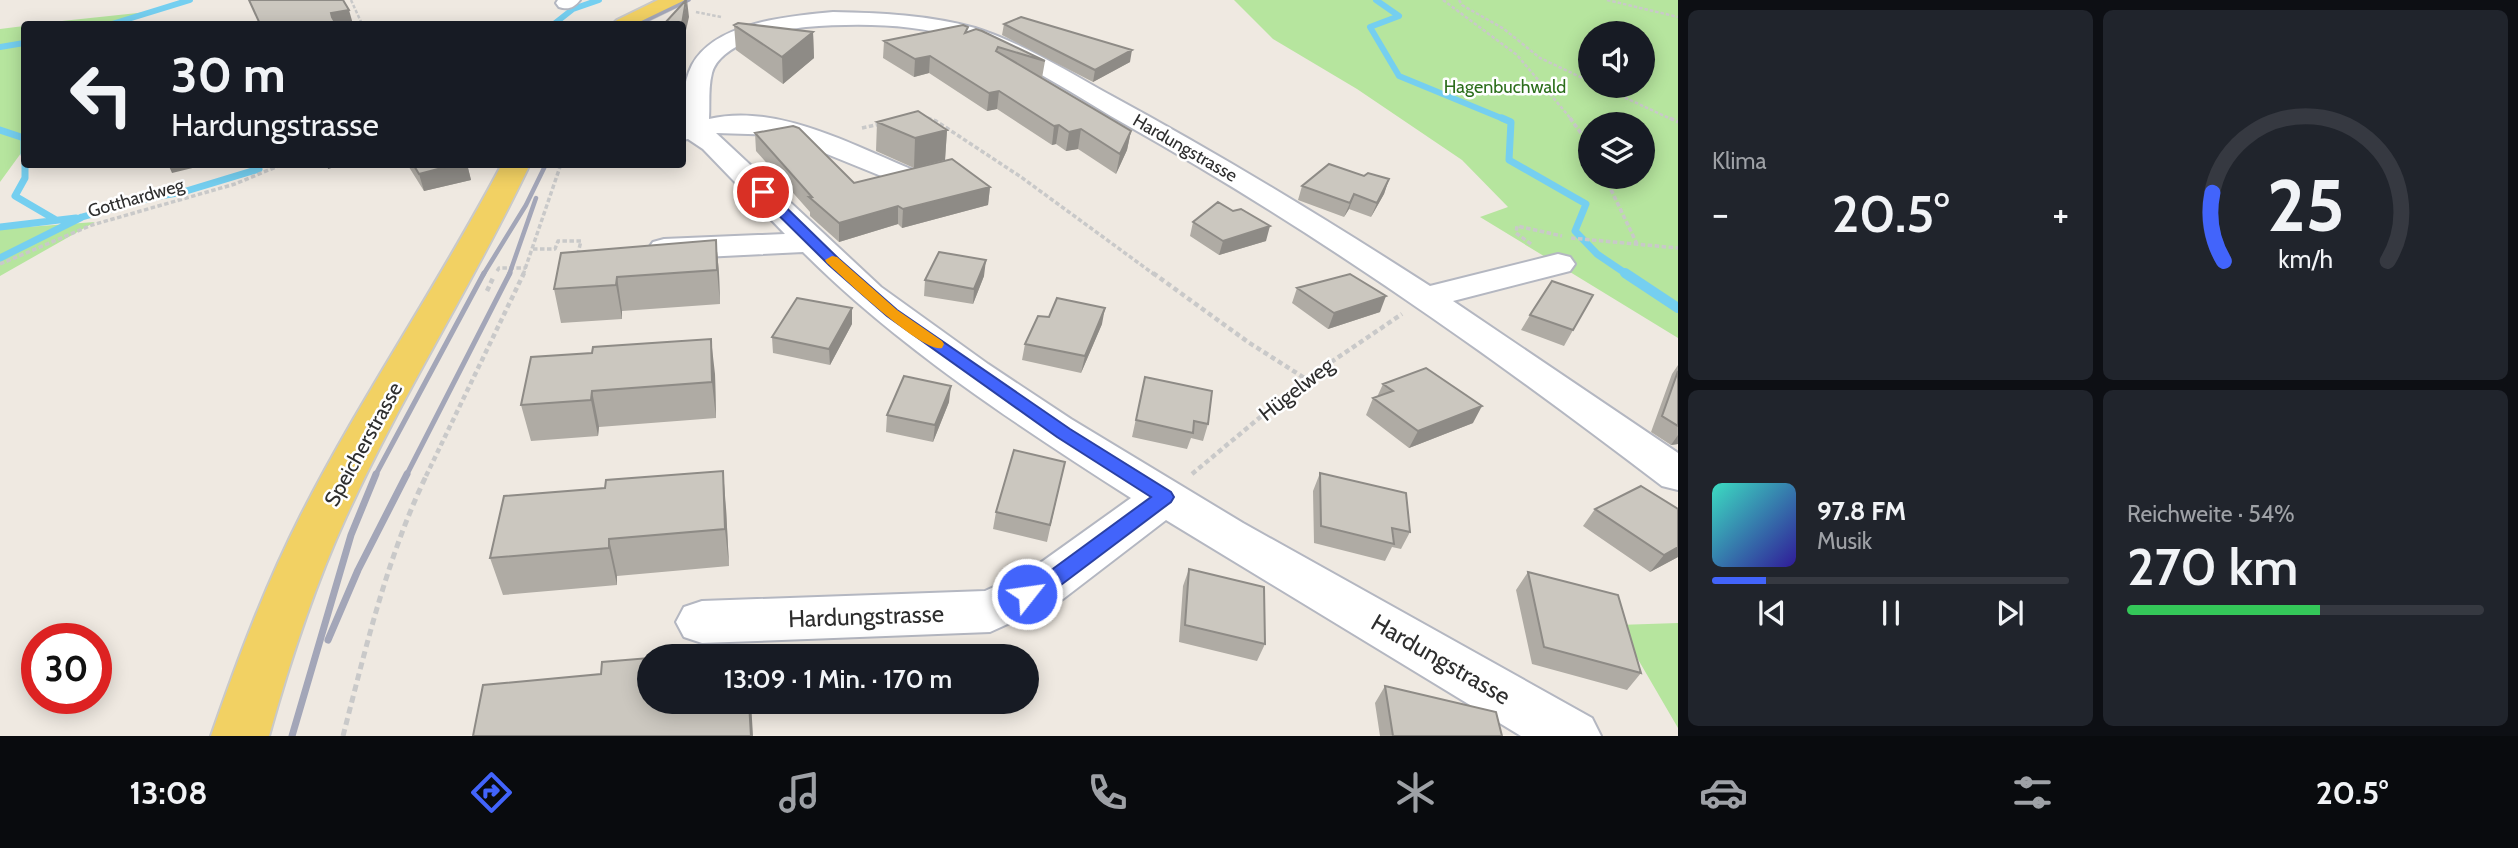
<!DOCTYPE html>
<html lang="de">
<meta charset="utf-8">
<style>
body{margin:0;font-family:Cabin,sans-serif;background:#20242c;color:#f1f3f6;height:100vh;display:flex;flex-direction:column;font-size:26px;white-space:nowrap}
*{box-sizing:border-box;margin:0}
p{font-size:23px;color:#9ea1a6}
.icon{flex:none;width:38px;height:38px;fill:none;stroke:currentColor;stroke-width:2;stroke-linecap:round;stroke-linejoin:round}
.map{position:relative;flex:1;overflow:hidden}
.side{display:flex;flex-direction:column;gap:10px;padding:10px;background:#0d0f14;width:840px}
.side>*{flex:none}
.banner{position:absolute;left:21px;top:21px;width:665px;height:147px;border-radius:7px;box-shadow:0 4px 18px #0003;background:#171b24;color:#f1f3f6;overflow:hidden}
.controls{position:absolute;left:1578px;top:21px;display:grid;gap:14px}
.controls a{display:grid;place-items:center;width:77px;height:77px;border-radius:50%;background:#171b24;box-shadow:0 4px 18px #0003;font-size:35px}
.speed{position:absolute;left:21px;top:623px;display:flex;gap:14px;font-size:35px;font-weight:700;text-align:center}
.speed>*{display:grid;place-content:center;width:91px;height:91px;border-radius:50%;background:#171b24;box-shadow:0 4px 18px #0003;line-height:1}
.speed .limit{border:10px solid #d22;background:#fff;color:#111}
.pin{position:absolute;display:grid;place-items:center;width:60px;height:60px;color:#fff;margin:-30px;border:4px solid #fff;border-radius:50%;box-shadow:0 2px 7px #0007}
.me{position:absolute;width:77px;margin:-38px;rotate:60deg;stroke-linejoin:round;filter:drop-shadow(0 0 5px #0008)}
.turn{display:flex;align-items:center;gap:24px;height:147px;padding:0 35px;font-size:32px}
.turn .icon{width:91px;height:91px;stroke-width:2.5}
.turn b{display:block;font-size:49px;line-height:60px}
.big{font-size:52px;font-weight:600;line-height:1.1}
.side .widget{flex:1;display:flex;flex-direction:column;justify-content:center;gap:10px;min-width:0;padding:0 24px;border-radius:10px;background:#20242c}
.side .dial{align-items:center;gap:0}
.dial svg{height:182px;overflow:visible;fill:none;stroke:#363941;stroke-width:7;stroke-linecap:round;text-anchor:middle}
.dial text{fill:#f1f3f6;stroke:none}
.song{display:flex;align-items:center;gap:21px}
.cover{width:84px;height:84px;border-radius:10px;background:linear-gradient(135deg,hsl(170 70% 55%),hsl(250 70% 35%))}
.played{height:7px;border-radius:4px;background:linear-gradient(90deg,#4264fb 15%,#363941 15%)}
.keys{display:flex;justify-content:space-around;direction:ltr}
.heat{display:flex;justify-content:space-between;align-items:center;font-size:38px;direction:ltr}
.charge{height:10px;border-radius:5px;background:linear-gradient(90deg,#34c759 54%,#363941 0)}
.side .tiles{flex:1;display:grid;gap:10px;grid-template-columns:repeat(2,1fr)}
.trip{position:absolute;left:637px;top:644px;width:402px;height:70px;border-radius:35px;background:#171b24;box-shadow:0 4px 18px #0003;font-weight:600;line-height:70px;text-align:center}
.menu{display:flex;height:112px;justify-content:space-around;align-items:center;background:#090b0e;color:#9ea1a6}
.menu .icon{width:49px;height:49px}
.menu .current{color:#4264fb}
.menu b{font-size:32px;color:#f1f3f6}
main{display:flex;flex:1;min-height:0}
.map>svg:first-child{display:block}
.green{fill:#b6e59e;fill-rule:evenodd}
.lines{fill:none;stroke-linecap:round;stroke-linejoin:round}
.stream-far2{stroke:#75cff0;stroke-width:6}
.stream-far1{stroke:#75cff0;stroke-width:7}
.stream{stroke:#75cff0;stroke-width:10}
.minor-casing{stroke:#b4b7c1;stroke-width:4}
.major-casing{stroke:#c9c9c9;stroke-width:4}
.path-far3{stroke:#c9c9c9;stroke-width:2.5;stroke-dasharray:3.5 2;stroke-linecap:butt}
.path-far2{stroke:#c9c9c9;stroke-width:3.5;stroke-dasharray:4.5 2.5;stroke-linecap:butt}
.path-far1{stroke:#c9c9c9;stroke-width:4.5;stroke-dasharray:5 3.5;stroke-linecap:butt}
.path{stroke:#c9c9c9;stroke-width:5;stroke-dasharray:7 4.5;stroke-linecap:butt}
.minor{fill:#fff;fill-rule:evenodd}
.major{fill:#f2d163;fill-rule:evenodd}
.rail-far3{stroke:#a3a6b8;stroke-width:3.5}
.rail-far2{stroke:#a3a6b8;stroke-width:4.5}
.rail-far1{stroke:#a3a6b8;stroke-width:5}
.rail{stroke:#a3a6b8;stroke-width:7}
.wall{fill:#afaba4}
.shaded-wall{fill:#8e8b86}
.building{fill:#cbc7bf;stroke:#8e8b86;stroke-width:2}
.route{fill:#4264fb;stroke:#2b41a3;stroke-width:2}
.slow{fill:#f59e0b}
.labels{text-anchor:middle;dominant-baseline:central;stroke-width:5;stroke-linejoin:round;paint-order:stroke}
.far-park-label{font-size:18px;fill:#2c6e1b;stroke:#fff}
.far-street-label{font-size:18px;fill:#2e2e2e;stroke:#fff}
.street-label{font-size:21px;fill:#2e2e2e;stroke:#fff}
.near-street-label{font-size:24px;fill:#2e2e2e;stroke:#fff}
</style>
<main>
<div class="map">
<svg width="1678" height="736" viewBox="0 0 1678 736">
<rect width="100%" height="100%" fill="#efe9e1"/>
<path class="green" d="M1234,0H1678V338L1480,217L1508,207L1462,160L1357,89L1273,39ZM1591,33H1643V86H1591ZM1591,124H1643V177H1591Z
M147,12L124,24H33L43,23Z
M24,26V149L0,182V29Z
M95,222L0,276V229Z
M1678,623V728L1618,625Z"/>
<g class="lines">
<path class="stream-far2" d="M1376,0L1399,16L1370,27L1399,76L1506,120
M112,24L190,0
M554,24L573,9L599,0
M0,47L24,43"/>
<path class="stream-far1" d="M1502,118L1511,122L1509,160L1586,204L1575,231L1597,254L1628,275
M0,130L24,138V154
M25,164V178L15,196L56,220
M0,227L76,218
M0,258L82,217L154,197L183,192L259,169"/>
<path class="stream" d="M1625,273L1678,308"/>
<g class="minor-casing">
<path id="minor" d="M558,0H580C574,8 568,10 559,7L556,3Z
M833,12C881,13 929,15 975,28C1023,43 1068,72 1112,96C1221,155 1326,219 1430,286L1558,254L1570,257L1575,264L1570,271L1453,301L1678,453V490L1662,486C1491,355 1312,229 1123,123C1071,93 1018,56 960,38C911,23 856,23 806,27C778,30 720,43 712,73C708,88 710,104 709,119C776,103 850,144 911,169L915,175L911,181L901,184L780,135L716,133L881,287L988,364L1071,419L1243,523L1592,718L1601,736H1521L1166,520L1063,599L990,632L702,643L684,637L676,622L684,607L702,601L985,591L1029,571L1131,498C1017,425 899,348 803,252L664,259L653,256L648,249L653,242L664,239L785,234L703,149L688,139L682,140C682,117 681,86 692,65C715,22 790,16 833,12Z"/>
</g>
<g class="major-casing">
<path id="major" d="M658,0H684L681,4L640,24H613L617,20Z
M502,164H530C473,284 401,396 346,517C314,587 290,661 269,736H211C237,661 265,586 301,515C362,395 439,284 502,164Z"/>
</g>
<path class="path-far3" d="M351,0L362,24
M1443,0L1517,55L1572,120
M1459,0L1462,5L1504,29L1540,58L1591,82
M1607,0L1678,17
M696,12L721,17
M1600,86L1673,120
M920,116L932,120"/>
<path class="path-far2" d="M927,118L936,121L1021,177L1155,275
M1570,118L1591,147
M1670,118L1678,122
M862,128L880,124
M1605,177L1637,244
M1571,238L1678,248
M1531,244L1516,233L1517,226L1562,236
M533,249H555L558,241H581L578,253
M0,264L92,225L235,184L283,164
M497,271L499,268H526
M523,275L561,164"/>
<path class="path-far1" d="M1153,273L1248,342L1306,379
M487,291L493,278
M1192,474L1306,379L1402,314
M426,476L524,273"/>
<path class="path" d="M343,736C366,647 387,557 427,474"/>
<use href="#minor" class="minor"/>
<use href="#major" class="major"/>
<path class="rail-far3" d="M639,24L689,0"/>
<path class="rail-far2" d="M483,275L526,205L546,164
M509,275L536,198"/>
<path class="rail-far1" d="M375,476L484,273
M406,476L510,273"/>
<path class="rail" d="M328,640L358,570L407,474
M292,736L351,535L376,474"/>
</g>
<path class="wall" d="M1004,24L1130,62L1093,82L1002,35Z
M734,25L813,32L814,58L783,84L736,50Z
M968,32L1045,61L1042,78L1131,131L1127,150L1116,174L1078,149L1066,151L1056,144L1052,145L997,109L987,111L929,73L914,77L883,58L884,41Z
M877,122L947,130L945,160L914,168L876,151Z
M755,133L854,183L990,187L988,205L902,228L898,224L839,242L810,216V212L756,151Z
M407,164H467L471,180L424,191Z
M1364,176L1389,179L1384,194L1371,217L1349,209L1344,217L1298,200L1302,186Z
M1193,222L1266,241L1219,255L1190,236Z
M716,240L719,273L720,304L622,311V319L561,323L554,289Z
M984,276L973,304L924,296L925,280Z
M1297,288L1380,312L1328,329L1292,303Z
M1593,295L1564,346L1521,330L1530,315Z
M852,324L830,365L773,353L772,337Z
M1102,324L1081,373L1022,360L1025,344Z
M531,357L715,374L716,418L599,427L598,436L531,441L521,405Z
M1678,365V444L1671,445L1651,432L1672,374Z
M1145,377L1208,424L1203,441L1191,438L1187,449L1132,437Z
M1383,384L1473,423L1409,448L1366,415L1373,398L1377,397Z
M949,402L933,442L886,432L887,415Z
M1320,473L1410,532L1401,549L1392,547L1385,561L1314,543L1313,491Z
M1061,479L1047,542L993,529L996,512Z
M726,508L729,566L617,576V585L503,595L490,558Z
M1595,509H1678V557L1650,572L1583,526Z
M1189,569L1265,644L1257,661L1179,642L1183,586Z
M1528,572L1641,673L1627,690L1532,664L1516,590Z
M1385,686L1502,736H1380L1375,703Z"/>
<path class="shaded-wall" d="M687,0L689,17L682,48V24Z
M349,10L353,24H334L331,13Z
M813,32L814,58L783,84L782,57Z
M1132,50L1130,62L1093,82L1095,70Z
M930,56L929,73L914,77L915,59Z
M999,91L997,109L987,111L989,93Z
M1059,125L1056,144L1052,145L1054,126Z
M1081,129L1078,149L1066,151L1069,132Z
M947,130L945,160L914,168L915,138Z
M1131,131L1127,150L1116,174L1120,154Z
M168,164H209L172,173Z
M327,164H345L328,169Z
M457,164H467L471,180L424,191L419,174Z
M1389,179L1384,194L1371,217L1377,203Z
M990,187L988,205L902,228L903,209Z
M1354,194L1349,209L1344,217L1350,203Z
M898,206V224L839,242V223Z
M1270,226L1266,241L1219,255L1223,241Z
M716,240L719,273L720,304L717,270Z
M986,260L984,276L973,304L974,289Z
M617,277L622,311V319L616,285Z
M1386,296L1380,312L1328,329L1334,313Z
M852,308V324L830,365L829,349Z
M1105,308L1102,324L1081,373L1085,356Z
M711,339L715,374L716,418L712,382Z
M951,386L949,402L933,442L935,425Z
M592,391L599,427L598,436L591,400Z
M1482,406L1473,423L1409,448L1418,431Z
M1678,435V444L1671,445Z
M723,471L726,508L729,566L725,529Z
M609,539L617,576V585L609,548Z
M1678,547V557L1650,572L1664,555Z
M749,702H751L753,736H751Z"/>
<path class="building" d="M249,0H343L349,10L331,13L332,17L336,24H260Z
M686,0L682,24H664Z
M1021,17L1132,50L1095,70L1004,24Z
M738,23L813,32L782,57L734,25Z
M963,25L968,27L965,33L976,29L982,31L1045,61L998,47L996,51L1131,131L1120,154L1081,129L1069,132L1059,125L1054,126L999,91L989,93L930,56L915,59L884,41Z
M918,111L947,130L915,138L877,122Z
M793,126L799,128L854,183L952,159L990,187L903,209L898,206L839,223L809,197H812L755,133Z
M413,164H457L419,174Z
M1329,164L1364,176L1368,173L1389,179L1377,203L1354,194L1350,203L1302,186Z
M1218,202L1233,211L1241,209L1270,226L1223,241L1193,222Z
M716,240L717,270L617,277L616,285L554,289L561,253Z
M939,252L986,260L974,289L925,280Z
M1350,274L1386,296L1334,313L1297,288Z
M1552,281L1593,295L1573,330L1530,315Z
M797,298L852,308L829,349L772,337Z
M1057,298L1105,308L1085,356L1025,344L1038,316L1049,317Z
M711,339L712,382L592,391L591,400L521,405L531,357L592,353L593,347Z
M1426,368L1482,406L1418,431L1373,398L1393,391L1383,384Z
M1678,371V426L1662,416Z
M904,376L951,386L935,425L887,415Z
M1145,377L1212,391L1208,424L1194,421L1193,433L1136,420Z
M1014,450L1065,462L1050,525L996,512Z
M723,471L725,529L609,539V548L490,558L504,496L605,488L606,480Z
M1320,473L1406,493L1410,532L1392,528L1394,544L1321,526Z
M1641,486L1678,509V547L1664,555L1595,509Z
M1189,569L1264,587L1265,644L1185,625Z
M1528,572L1618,595L1641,673L1544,647Z
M747,648V656H663Z
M649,658V702H749L751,736H473L483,685L601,674L602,662Z
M1385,686L1496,712L1502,736H1393Z"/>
<path class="route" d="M763,188L767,189L839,259L897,310L1070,429L1171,492L1174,497L1171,502L1053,591L1027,602L1020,600L1017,594L1020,588L1039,579L1151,497L1057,437L887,316L829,265L758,195V189Z"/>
<path class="slow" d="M832,256L837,257L897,310L942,341L944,344L942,348C922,353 845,279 827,263L825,260Z"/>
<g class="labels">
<g class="far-park-label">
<text x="1505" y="87">Hagenbuchwald</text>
</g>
<g class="far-street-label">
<text transform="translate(1185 148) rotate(30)">Hardungstrasse</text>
<text transform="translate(136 198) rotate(-16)">Gotthardweg</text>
</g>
<g class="street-label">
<text transform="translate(1296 389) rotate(-38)">Hügelweg</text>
<text transform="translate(363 444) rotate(-61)">Speicherstrasse</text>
</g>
<g class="near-street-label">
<text transform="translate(866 616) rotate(-2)">Hardungstrasse</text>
<text transform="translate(1441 659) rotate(30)">Hardungstrasse</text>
</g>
</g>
</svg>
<div class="controls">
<a><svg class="icon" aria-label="sound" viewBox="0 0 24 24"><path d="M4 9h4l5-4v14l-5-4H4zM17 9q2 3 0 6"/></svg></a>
<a><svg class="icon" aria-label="layers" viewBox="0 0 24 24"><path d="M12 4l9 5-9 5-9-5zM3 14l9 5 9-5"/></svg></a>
</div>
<div class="speed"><div class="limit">30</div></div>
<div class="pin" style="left:763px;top:192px;background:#d93025"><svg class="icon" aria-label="arrive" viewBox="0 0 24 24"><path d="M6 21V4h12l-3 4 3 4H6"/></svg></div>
<svg class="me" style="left:1027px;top:594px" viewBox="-20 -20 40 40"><circle r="17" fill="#4264fb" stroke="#fff" stroke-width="3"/><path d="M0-11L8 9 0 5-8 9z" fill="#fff"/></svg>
<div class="trip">13:09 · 1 Min. · 170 m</div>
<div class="banner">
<div class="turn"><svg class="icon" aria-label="left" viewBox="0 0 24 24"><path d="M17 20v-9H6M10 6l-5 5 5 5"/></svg><div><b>30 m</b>Hardungstrasse</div></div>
</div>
</div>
<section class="side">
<div class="tiles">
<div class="widget"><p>Klima</p>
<div class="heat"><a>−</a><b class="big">20.5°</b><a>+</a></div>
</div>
<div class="widget dial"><svg viewBox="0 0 100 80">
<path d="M14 69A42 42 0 1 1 86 69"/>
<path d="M14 69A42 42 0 0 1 9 39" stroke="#4264fb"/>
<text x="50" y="56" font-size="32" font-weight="700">25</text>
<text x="50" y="72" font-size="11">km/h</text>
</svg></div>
<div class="widget">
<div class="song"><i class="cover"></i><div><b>97.8 FM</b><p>Musik</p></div></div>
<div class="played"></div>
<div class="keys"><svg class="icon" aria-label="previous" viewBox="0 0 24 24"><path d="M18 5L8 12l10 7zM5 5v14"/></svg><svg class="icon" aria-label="pause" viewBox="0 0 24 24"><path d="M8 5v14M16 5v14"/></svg><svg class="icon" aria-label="next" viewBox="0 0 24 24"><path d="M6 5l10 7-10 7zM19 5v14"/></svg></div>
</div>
<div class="widget"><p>Reichweite · 54%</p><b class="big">270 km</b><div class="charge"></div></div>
</div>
</section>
</main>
<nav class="menu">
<b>13:08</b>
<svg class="icon current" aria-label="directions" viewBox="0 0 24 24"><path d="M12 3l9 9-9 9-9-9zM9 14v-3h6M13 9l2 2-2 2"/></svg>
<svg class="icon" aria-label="music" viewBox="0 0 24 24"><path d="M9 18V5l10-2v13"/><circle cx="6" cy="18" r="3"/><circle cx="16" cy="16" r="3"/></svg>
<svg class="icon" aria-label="phone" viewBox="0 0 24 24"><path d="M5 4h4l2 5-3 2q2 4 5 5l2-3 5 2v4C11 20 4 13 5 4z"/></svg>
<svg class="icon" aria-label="climate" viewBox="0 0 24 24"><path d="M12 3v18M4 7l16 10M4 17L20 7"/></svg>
<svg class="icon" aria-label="car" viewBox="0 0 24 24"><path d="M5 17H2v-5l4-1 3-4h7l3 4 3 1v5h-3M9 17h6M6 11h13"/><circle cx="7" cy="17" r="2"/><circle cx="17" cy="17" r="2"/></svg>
<svg class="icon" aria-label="filters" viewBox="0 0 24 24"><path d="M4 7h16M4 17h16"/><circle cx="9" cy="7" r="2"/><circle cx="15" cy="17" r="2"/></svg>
<b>20.5°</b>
</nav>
